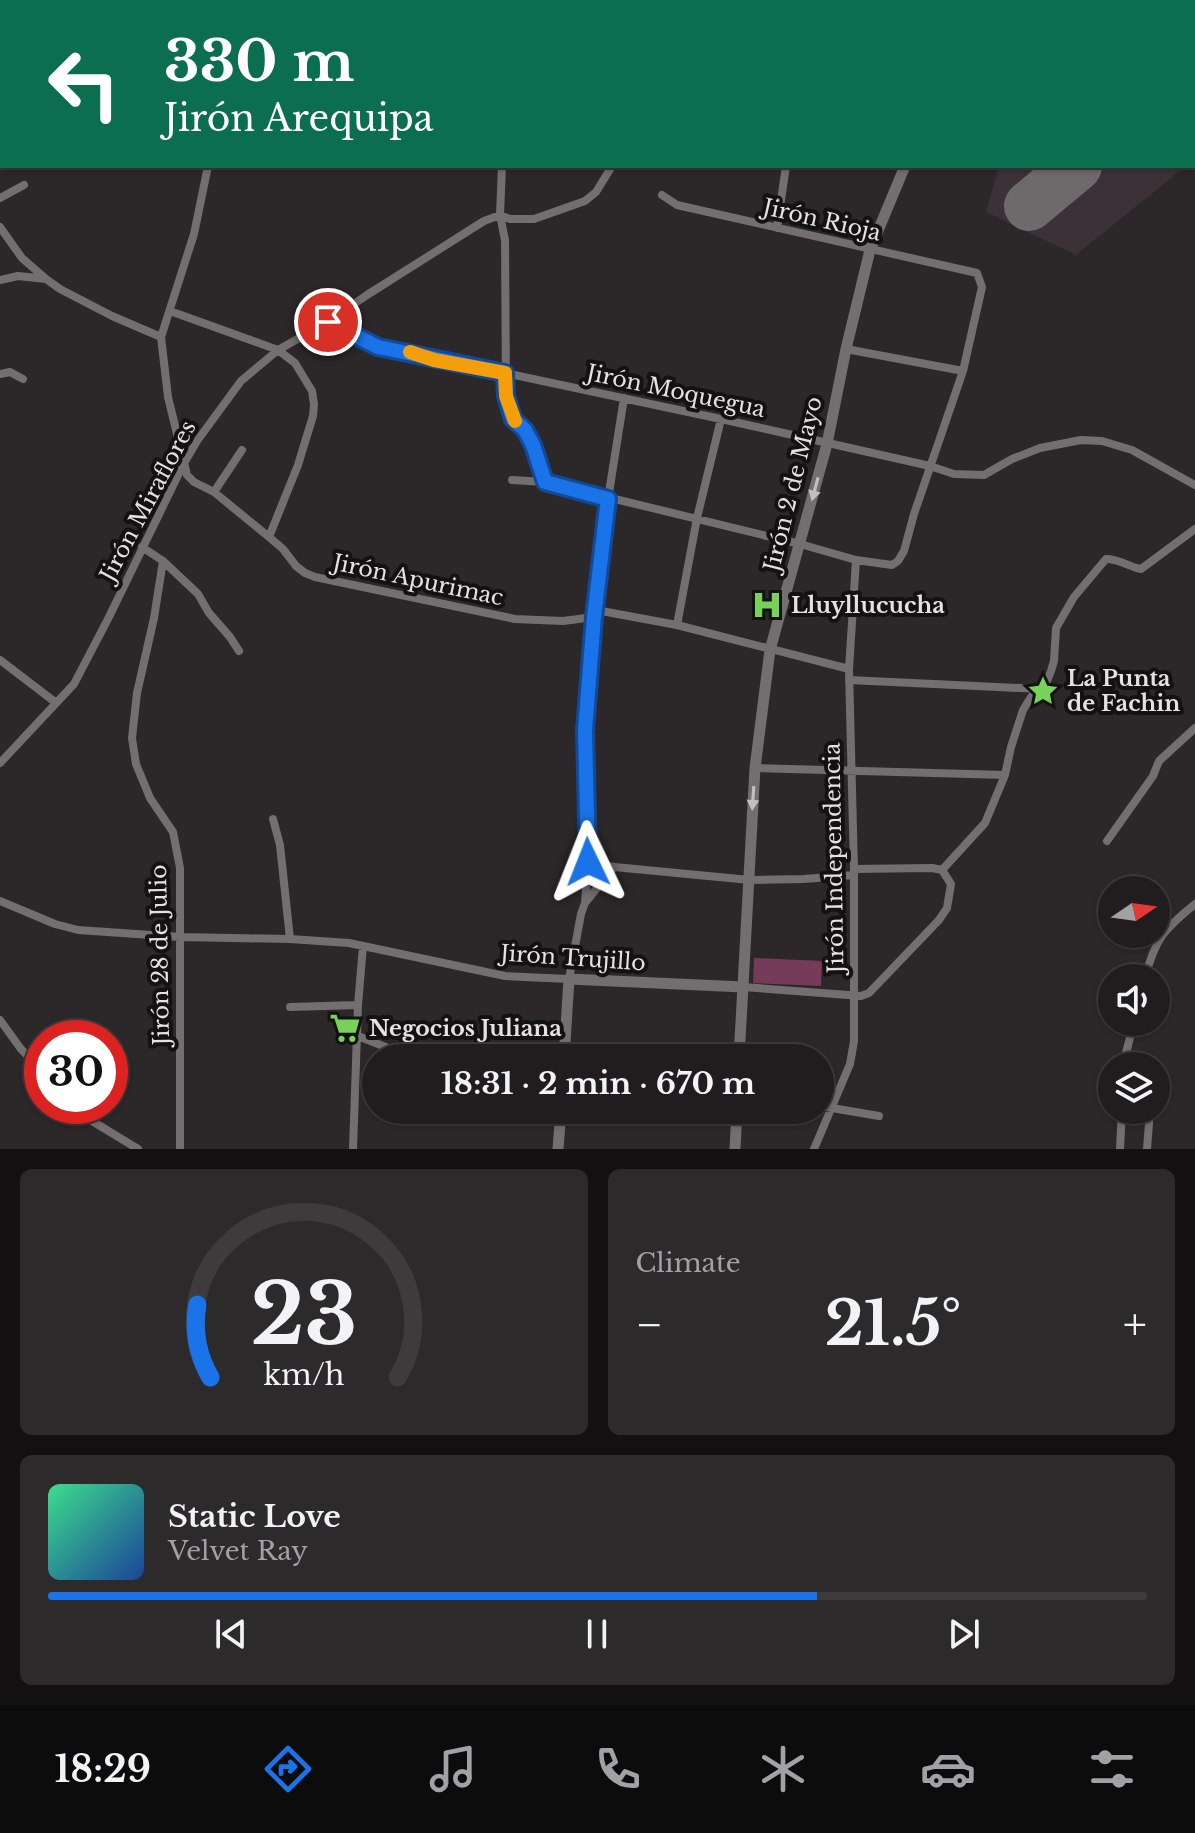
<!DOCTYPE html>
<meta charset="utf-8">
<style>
body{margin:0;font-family:"Libre Baskerville",serif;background:#2d2a2c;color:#f1f3f6;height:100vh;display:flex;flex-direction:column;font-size:30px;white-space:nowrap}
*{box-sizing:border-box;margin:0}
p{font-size:26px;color:#a2a2a4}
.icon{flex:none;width:44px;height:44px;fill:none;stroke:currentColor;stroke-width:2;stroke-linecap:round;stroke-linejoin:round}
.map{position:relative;height:1149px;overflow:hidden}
.drawer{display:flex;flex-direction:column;gap:20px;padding:20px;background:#121011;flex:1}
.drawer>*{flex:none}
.banner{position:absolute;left:0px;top:0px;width:1196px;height:168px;box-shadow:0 2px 6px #0004,0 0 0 2px #3e3b3d;background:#0b6e4f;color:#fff;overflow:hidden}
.needle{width:52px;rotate:77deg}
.buttons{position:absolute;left:1098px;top:876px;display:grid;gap:16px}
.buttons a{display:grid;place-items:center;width:72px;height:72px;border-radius:50%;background:#211d1f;box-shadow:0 2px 6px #0004,0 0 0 2px #3e3b3d;font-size:40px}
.speed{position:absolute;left:24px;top:1020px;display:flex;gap:16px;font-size:40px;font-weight:700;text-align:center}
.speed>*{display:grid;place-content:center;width:104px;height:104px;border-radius:50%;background:#211d1f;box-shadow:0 2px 6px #0004,0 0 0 2px #3e3b3d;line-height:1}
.speed .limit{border:12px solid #d22;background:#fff;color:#111}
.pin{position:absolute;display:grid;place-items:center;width:68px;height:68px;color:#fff;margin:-34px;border:4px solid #fff;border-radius:50%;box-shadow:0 2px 8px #0007}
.me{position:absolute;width:88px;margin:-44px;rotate:358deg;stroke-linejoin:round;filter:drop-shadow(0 0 6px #0008)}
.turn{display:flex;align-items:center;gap:28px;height:168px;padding:0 32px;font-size:36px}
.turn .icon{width:104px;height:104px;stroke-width:2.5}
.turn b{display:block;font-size:56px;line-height:68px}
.big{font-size:60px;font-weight:700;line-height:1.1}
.drawer .widget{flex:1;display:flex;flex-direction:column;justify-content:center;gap:12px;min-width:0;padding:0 28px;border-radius:12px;background:#2d2a2c}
.drawer .dial{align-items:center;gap:0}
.dial svg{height:208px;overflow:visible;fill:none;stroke:#3e3b3d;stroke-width:7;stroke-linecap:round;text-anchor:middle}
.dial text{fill:#f1f3f6;stroke:none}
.song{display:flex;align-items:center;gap:24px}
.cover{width:96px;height:96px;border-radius:12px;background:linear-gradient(135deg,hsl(150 70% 55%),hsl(220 70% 35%))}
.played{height:8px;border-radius:4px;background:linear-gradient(90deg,#1a73e8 70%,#3e3b3d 70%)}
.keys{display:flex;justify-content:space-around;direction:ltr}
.heat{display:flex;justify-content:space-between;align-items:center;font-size:44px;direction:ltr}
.drawer .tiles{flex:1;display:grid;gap:20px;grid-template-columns:1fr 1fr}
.widget:last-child{grid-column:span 2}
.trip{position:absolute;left:362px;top:1044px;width:472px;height:80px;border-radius:40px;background:#211d1f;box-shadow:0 2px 6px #0004,0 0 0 2px #3e3b3d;font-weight:700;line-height:80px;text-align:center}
.tab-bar{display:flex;height:128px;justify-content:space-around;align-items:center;background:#0d0c0c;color:#a2a2a4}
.tab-bar .icon{width:56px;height:56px}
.tab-bar .selected{color:#1a73e8}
.tab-bar b{font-size:36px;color:#f1f3f6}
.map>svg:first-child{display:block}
.built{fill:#3b3136}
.green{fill:#763a5a}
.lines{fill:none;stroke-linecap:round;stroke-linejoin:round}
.taxiway{stroke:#6e6a6c;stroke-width:20}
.runway{stroke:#6e6a6c;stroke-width:50}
.street{stroke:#736e70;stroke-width:8}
.secondary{stroke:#736e70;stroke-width:11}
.oneway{fill:#c3bec0}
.route-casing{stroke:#114b97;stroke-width:20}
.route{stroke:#1a73e8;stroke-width:14}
.slow{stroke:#f59e0b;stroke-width:14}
.labels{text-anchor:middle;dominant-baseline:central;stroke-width:8;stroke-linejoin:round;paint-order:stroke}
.street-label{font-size:22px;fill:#e5e1e3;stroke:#131112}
.poi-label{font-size:22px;font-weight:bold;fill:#e5e1e3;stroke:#131112;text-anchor:start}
</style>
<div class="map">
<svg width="1195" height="1149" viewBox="0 0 1195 1149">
<rect width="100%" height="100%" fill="#2c2729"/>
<path class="built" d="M999,166H1186L1076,255L986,212Z"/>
<path class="green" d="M754,958L822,961L821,986L753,983Z"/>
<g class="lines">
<path class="taxiway" d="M1194,2H1195
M1194,41L1195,45"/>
<path class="runway" d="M1194,76L1195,75
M1029,206L1077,166"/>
<path class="street" d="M742,0L743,2
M1085,0L1089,2
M525,2L526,0
M502,166L500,215L505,240L506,396L513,419L525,430L533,445L545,482
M0,198L24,185
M0,227L22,258L46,279
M777,228L786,166
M0,280L18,276L46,279L60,289L112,316L161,337L168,397L187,475L194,482L214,492L269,537L283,549L296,566L305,573L315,577L515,619L563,621L594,617
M170,311L278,350L295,363L312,391L314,404L313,416L298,465L269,537
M328,322L378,347L412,353L434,360L505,373L721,419L930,466L954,474L984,475L1012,459L1040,448L1081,440L1102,441L1132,450L1195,485
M161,337L194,234L208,166
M846,349L963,371
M0,374L10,372L23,379
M512,480L545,482L800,544L856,560L892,565L898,561L904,551L914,514L963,371L982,287L977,273L677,205L662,195
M214,492L242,450
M142,547L163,561L154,618L137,693L132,738L136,764L150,798L173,832L180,868V1149
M163,561L198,594L209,613L230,637L239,651
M596,610L677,625L849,669
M677,625L697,518L721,419
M0,660L55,702
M849,680L1040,689
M0,763L74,684L109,617L183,465L197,441L241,381L278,350L328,322L367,295L484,221L500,215L510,219H534L585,201L596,192L612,166
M755,768L1005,775
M273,819L280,845L290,939
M1107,841L1153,776L1159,761L1195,728
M588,862L614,867L750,880L804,879L854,875
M854,869L932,868L942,870
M0,901L55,924L78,930L180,937L290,939L349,943L505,976L569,979L581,914L585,903L614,867
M585,903L588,862L585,730L594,617L608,499L624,398
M1145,978C1155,939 1164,929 1195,904
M743,987L861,996L869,993L939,920L947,908L951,884L942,870L985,823L1005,775L1011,747L1023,710L1031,697L1047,681L1051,671L1054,661L1056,628L1074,597L1106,559C1120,559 1129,567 1141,569L1195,529
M290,1007L358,1005
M0,1020L21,1049L42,1071
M358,1036L413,1058
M1125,1066L1126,1053L1134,1022
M75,1106L92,1121L138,1149
M820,1106L879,1116
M438,1119L439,1110
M353,1149L358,1005L363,946
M814,1149L850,1064L854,1041V869L849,669L856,560
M1120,1149L1122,1110
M1147,1149L1150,1110"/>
<path class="secondary" d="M984,2L985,0
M564,1058L569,979L743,987
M739,1058L755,768L770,650L827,444L846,349L870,250L905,166
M558,1149L561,1110
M735,1149L737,1110"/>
</g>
<defs><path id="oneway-solid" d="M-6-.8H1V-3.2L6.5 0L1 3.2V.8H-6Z" transform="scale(2)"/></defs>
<g class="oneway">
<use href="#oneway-solid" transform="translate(815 489) rotate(105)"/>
<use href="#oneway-solid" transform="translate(753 798) rotate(94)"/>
</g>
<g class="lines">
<g class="route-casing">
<path id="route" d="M328,322L378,347L505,373L506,396L513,419L525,430L533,445L545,482L608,499L594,617L585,730L588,862"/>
</g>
<use href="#route" class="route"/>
<path class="slow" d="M410,352L434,360L505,373L506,396L515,421"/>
</g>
<defs>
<g id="hospital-bare" transform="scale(2.4)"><path d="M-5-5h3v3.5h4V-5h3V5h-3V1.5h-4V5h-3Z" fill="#77d259" stroke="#131112" stroke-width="2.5" paint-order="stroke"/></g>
<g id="sight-bare" transform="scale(2.4)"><path d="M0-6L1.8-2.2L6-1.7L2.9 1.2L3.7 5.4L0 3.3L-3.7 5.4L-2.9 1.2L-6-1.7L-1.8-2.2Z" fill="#77d259" stroke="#131112" stroke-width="2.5" paint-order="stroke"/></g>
<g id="supermarket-bare" transform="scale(2.4)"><path d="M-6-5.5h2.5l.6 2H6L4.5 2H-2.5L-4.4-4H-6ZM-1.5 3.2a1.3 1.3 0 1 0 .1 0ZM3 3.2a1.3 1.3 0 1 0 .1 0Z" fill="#77d259" stroke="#131112" stroke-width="2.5" paint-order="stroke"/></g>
</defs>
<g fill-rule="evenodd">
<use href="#hospital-bare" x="767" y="605"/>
<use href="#sight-bare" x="1043" y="691"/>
<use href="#supermarket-bare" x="345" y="1028"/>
</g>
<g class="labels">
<g class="street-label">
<text transform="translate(822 220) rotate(13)">Jirón Rioja</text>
<text transform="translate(676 391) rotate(12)">Jirón Moquegua</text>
<text transform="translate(793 484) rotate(-76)">Jirón 2 de Mayo</text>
<text transform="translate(148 501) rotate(-62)">Jirón Miraflores</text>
<text transform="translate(418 580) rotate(12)">Jirón Apurimac</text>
<text transform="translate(834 858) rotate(-91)">Jirón Independencia</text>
<text transform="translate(160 955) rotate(-91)">Jirón 28 de Julio</text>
<text transform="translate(573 958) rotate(4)">Jirón Trujillo</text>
</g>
<g class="poi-label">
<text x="791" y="605">Lluyllucucha</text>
<text x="1067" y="678">La Punta<tspan x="1067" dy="25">de Fachin</tspan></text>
<text x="369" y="1028">Negocios Juliana</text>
</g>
</g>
</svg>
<div class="buttons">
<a><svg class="needle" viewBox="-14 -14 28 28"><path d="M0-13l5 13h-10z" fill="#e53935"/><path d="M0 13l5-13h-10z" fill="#a2a2a4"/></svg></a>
<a><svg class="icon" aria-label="sound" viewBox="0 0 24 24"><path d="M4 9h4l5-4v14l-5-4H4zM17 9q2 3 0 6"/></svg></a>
<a><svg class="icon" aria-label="layers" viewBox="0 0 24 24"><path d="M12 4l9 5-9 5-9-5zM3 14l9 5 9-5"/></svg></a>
</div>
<div class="speed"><div class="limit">30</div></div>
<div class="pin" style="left:328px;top:322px;background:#d93025"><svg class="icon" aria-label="arrive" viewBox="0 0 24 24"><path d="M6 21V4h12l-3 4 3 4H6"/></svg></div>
<svg class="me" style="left:588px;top:862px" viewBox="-20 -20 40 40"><path d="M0-17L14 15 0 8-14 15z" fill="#1a73e8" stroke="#fff" stroke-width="4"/></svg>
<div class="trip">18:31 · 2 min · 670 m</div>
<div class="banner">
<div class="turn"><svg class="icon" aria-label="left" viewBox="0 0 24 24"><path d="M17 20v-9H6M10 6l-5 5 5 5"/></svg><div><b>330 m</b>Jirón Arequipa</div></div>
</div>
</div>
<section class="drawer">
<div class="tiles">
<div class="widget dial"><svg viewBox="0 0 100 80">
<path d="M14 69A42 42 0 1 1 86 69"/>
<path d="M14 69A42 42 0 0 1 9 41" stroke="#1a73e8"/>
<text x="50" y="56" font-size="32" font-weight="700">23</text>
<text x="50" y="72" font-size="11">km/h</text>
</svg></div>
<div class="widget"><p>Climate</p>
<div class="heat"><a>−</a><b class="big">21.5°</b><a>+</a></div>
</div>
<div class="widget">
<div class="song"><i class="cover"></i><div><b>Static Love</b><p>Velvet Ray</p></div></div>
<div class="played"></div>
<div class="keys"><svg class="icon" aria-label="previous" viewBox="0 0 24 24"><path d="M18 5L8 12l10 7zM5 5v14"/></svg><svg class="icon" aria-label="pause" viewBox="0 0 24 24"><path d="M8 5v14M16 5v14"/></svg><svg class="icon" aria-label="next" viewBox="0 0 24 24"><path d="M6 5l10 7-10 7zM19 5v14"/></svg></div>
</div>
</div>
</section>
<nav class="tab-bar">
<b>18:29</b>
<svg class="icon selected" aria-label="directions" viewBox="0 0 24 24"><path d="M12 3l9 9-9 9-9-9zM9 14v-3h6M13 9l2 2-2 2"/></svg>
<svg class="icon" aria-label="music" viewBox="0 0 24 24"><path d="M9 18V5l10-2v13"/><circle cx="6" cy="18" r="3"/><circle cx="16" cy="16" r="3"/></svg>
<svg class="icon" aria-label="phone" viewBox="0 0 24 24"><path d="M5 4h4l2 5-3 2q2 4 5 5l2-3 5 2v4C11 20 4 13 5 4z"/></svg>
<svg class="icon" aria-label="climate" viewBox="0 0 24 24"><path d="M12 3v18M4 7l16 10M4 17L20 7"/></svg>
<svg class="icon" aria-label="car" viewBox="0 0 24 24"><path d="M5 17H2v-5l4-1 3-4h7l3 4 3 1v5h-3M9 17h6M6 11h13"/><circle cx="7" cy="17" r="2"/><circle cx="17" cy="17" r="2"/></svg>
<svg class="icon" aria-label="filters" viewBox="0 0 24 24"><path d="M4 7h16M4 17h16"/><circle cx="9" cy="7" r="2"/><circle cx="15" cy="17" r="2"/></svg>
</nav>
